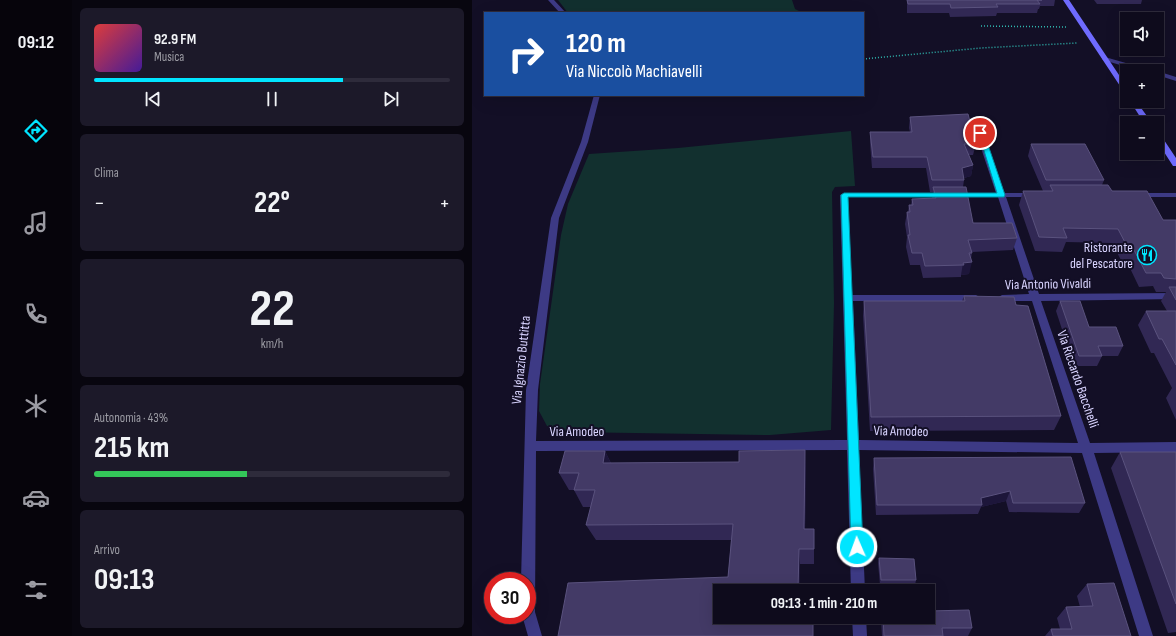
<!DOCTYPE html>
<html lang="it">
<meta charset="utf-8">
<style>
body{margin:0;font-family:"Sofia Sans Condensed",sans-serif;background:#1c1929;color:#f1f3f6;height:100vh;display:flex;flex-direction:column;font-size:15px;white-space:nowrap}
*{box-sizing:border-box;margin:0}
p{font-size:13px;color:#9b9ba3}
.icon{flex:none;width:22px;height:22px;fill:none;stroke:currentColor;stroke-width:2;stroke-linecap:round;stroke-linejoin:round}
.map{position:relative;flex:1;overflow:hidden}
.sheet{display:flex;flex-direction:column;gap:8px;padding:8px;background:#08060f;width:400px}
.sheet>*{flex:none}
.hud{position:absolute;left:12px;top:12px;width:380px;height:84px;border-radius:0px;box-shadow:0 4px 16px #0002,0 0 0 1px #2e2b3b;background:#1a4fa0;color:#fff;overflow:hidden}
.controls{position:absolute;left:648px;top:12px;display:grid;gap:8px}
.controls a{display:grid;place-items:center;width:44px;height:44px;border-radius:0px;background:#0e0b1c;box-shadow:0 4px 16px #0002,0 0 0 1px #2e2b3b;font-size:20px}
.speed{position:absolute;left:12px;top:572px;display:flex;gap:8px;font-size:20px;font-weight:700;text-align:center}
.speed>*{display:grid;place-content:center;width:52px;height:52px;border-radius:50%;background:#0e0b1c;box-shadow:0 4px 16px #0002,0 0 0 1px #2e2b3b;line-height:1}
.speed .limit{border:6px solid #d22;background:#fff;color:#111}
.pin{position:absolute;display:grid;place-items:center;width:34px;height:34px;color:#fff;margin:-17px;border:2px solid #fff;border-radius:50%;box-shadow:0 1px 4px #0007}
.me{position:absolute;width:44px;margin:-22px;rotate:358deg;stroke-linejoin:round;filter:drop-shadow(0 0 3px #0008)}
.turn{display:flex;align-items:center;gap:14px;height:84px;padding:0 16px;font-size:18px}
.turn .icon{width:52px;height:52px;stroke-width:2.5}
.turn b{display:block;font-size:28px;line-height:34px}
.big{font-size:30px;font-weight:700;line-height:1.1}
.sheet .tile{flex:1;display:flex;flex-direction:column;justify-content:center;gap:6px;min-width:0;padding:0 14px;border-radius:6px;background:#1c1929}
.sheet .dial{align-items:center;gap:0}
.dial b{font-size:52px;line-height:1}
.song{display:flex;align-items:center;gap:12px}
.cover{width:48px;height:48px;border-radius:6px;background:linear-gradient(135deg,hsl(0 70% 55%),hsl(260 70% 35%))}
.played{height:4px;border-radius:2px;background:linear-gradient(90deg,#00e5ff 70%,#2e2b3b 70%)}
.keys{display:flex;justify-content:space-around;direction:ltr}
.heat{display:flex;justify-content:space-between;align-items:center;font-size:22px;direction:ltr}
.charge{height:6px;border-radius:3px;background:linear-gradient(90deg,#34c759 43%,#2e2b3b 0)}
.trip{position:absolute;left:241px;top:584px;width:222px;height:40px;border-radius:0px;background:#0e0b1c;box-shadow:0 4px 16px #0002,0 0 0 1px #2e2b3b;font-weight:700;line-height:40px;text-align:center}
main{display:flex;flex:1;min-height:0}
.tabs{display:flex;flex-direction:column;width:72px;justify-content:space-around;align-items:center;background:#06040b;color:#9b9ba3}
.tabs .icon{width:28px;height:28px}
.tabs .active{color:#00e5ff}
.tabs b{font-size:18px;color:#f1f3f6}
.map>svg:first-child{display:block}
.green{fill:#12302f}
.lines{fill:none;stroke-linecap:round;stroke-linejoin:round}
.path{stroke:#2fb8b0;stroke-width:1.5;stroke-dasharray:1 2;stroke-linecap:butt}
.minor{fill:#3d3a85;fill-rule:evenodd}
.secondary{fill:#6f6bff;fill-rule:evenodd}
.wall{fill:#312854}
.shaded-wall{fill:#1d163a}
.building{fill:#433a66;stroke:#5a527e}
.route{fill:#00e5ff;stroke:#0095a6}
.labels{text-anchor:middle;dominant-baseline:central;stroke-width:4;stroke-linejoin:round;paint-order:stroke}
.poi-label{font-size:14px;fill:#d9d4ff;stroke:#130f26;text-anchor:end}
.street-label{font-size:14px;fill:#d9d4ff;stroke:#130f26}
</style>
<main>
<nav class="tabs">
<b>09:12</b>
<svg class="icon active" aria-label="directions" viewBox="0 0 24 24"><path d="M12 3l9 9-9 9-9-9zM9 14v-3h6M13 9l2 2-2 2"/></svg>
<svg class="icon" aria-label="music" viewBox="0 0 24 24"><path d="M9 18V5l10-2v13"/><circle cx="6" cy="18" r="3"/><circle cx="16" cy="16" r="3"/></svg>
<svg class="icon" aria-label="phone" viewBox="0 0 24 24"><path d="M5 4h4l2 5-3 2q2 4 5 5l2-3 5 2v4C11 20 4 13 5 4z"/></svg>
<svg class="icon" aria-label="climate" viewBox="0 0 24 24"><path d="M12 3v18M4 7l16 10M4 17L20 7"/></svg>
<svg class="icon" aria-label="car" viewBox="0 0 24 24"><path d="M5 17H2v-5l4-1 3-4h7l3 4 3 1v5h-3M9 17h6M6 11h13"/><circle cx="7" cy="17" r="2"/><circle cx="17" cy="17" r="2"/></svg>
<svg class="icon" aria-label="filters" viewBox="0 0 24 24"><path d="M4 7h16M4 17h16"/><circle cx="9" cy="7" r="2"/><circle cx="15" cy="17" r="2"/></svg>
</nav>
<section class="sheet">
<div class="tile">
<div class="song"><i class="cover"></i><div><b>92.9 FM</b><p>Musica</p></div></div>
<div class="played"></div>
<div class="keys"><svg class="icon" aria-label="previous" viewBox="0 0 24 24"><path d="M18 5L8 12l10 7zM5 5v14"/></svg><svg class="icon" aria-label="pause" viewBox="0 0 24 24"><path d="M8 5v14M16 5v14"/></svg><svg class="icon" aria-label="next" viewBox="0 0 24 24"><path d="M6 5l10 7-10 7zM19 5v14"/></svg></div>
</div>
<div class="tile"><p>Clima</p>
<div class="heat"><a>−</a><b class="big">22°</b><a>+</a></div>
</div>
<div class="tile dial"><b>22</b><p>km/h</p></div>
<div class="tile"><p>Autonomia · 43%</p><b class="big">215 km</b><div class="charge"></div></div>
<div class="tile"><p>Arrivo</p><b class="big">09:13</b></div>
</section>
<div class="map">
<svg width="704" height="636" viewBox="0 0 704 636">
<rect width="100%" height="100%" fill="#130f26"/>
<path class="green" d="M86,0H320L323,9L331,13H96Z
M379,131L383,186L363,187L360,192L362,303L359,430L298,435L97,432L75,426L67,411L68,384L89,235L96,204L117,154L206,148Z"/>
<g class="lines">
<path class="path" d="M509,26L595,27
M391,59L509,48L605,43"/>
<path class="minor" d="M76,0H82L94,13H88Z
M633,57L678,70L679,71H669L631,60L630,59Z
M685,71L704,77V81L685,75Z
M122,95H128L116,142L87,218L66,390L64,441L375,440L368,195L372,193H524L504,133L511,131L532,193H562L566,195L562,197H534L567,294L704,293V299L569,301L618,443L704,442V452L622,453L681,636H667L610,453L387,450L393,591H379L375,450L64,451L63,612L70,636H56L50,615H55V581H49L54,390L79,218L109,142ZM376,197H526L557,294L530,295L525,298L530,301H560L606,443L387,440L381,301H504L509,298L504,295H380Z
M661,193H704V197H664L660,195Z
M380,617H394L395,636H381Z"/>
<path class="secondary" d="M591,0H597L655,87V94L652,92Z
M658,101H664L680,123H672Z
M685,134H688L704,158V166H701L685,141Z"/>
</g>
<path class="wall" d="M435,0H583L582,6H568L567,9H566L565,13H525L524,16L478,17L477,13H435Z
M622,0H670L669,4H625Z
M438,117L504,144L501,155H497L501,165L499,176L492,178V180L491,187L501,223L545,238L541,250L500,252L497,274L489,275V277L451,278L448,265H438L434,247L435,237L433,224L435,212H436L437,205H439L440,199L460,198L461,192H458L454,168H400L398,143V132H438L437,128Z
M559,144L632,180L630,185L640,191L691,220H704V420L694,398L700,388L682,353H679L666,325L674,311H695L689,301L694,292H684L681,286L667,287L656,264H651L640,243L594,242L590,252L563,251L547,205L551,191H571L556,156Z
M492,296L544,305L589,416L582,430L398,431L391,316L392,301H490Z
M588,301L617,327L651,346L646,356H630L625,366H602L584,311Z
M133,451L139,463L334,467L333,529L342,544V564H328L256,577L259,540H124L114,525L119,507H111L102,490H97L87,473Z
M648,452H704V632L696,633L639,468Z
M402,458L613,503L607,513L537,512L534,501L509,507L506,514L404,515L401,469Z
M407,558L444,580L443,585H408L406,563Z
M615,584L659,636H573L579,629H588L585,618L594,607H608L605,596Z
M410,617H456L500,628L496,636H410L409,620Z"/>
<path class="shaded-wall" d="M501,165L499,176L488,179L490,168Z
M500,262L497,274L489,275L491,263Z
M333,450L334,467L333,545L332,529Z
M133,451L141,468L131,463Z
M538,491L534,501L509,507L510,505L509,498Z
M327,549L328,564V591H326Z"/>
<path class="building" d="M435,0H570H565L568,4H524L526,7L479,8L478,4H436Z
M496,114L504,144H492L501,165L490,168L492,180H460L455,157H401L398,132H440L438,117Z
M559,144H613L632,180H574Z
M578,185H636L640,191H675L691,220H704V279L692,278L689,273H674L662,250H657L646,229L591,228L595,238L567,237L551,191H581Z
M461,187H494L501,223H540L545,238L496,240L500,253H497L500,262L491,263L492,265L453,266L450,253H440L436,235H438L435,212H438L437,205H441L440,199L464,198Z
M697,287H704V300Z
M492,296L542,297L544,305L556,306L589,416L399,417L392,301H493Z
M588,301H608L617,327H644L651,346H626L630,356H607Z
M674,311H704V365L690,339H687Z
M333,450L332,529H342V549H327L326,591H248V617H341V636H86L96,583L256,577L261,524L114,525L123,490H102L107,473H87L93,451H133L131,463L267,462V451Z
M648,452H704V604Z
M599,457L613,503H541L538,491L509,498L510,505H405L402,458Z
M407,558L442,559L444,580H409Z
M642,583L659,636H581L579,629H600L594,607L621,606L615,584Z
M497,610L500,628H470L471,636H412L411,617H456V611Z"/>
<path class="route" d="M506,131L512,133L533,195L532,197H376L391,547L389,551L385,553L380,551L379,547L369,195L372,193H525Z"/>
<defs>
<g id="restaurant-ring" transform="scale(1)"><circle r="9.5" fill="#130f26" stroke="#00e5ff" stroke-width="1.5"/><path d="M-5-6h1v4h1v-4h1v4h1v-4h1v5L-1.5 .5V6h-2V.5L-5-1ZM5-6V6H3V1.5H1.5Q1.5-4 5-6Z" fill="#00e5ff"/></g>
</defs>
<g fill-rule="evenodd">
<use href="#restaurant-ring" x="675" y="255"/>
</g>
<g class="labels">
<g class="poi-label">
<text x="661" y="247">Ristorante<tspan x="661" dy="16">del Pescatore</tspan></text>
</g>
<g class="street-label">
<text transform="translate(576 284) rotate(-1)">Via Antonio Vivaldi</text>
<text transform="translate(49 360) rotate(-84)">Via Ignazio Buttitta</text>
<text transform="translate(606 379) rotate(71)">Via Riccardo Bacchelli</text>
<text x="105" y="431">Via Amodeo</text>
<text transform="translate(429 431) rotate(1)">Via Amodeo</text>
</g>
</g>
</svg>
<div class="controls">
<a><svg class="icon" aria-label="sound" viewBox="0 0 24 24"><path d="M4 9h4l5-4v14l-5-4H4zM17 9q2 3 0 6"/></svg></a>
<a>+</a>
<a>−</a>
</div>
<div class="speed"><div class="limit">30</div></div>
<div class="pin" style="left:508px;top:133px;background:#d93025"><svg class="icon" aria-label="arrive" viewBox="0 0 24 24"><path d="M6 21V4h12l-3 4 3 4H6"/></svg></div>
<svg class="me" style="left:385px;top:547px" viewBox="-20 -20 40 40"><circle r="17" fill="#00e5ff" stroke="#fff" stroke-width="3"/><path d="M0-11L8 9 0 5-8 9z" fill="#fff"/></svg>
<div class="trip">09:13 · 1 min · 210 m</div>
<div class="hud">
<div class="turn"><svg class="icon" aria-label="right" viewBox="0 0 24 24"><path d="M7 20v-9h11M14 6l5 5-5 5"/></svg><div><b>120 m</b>Via Niccolò Machiavelli</div></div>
</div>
</div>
</main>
